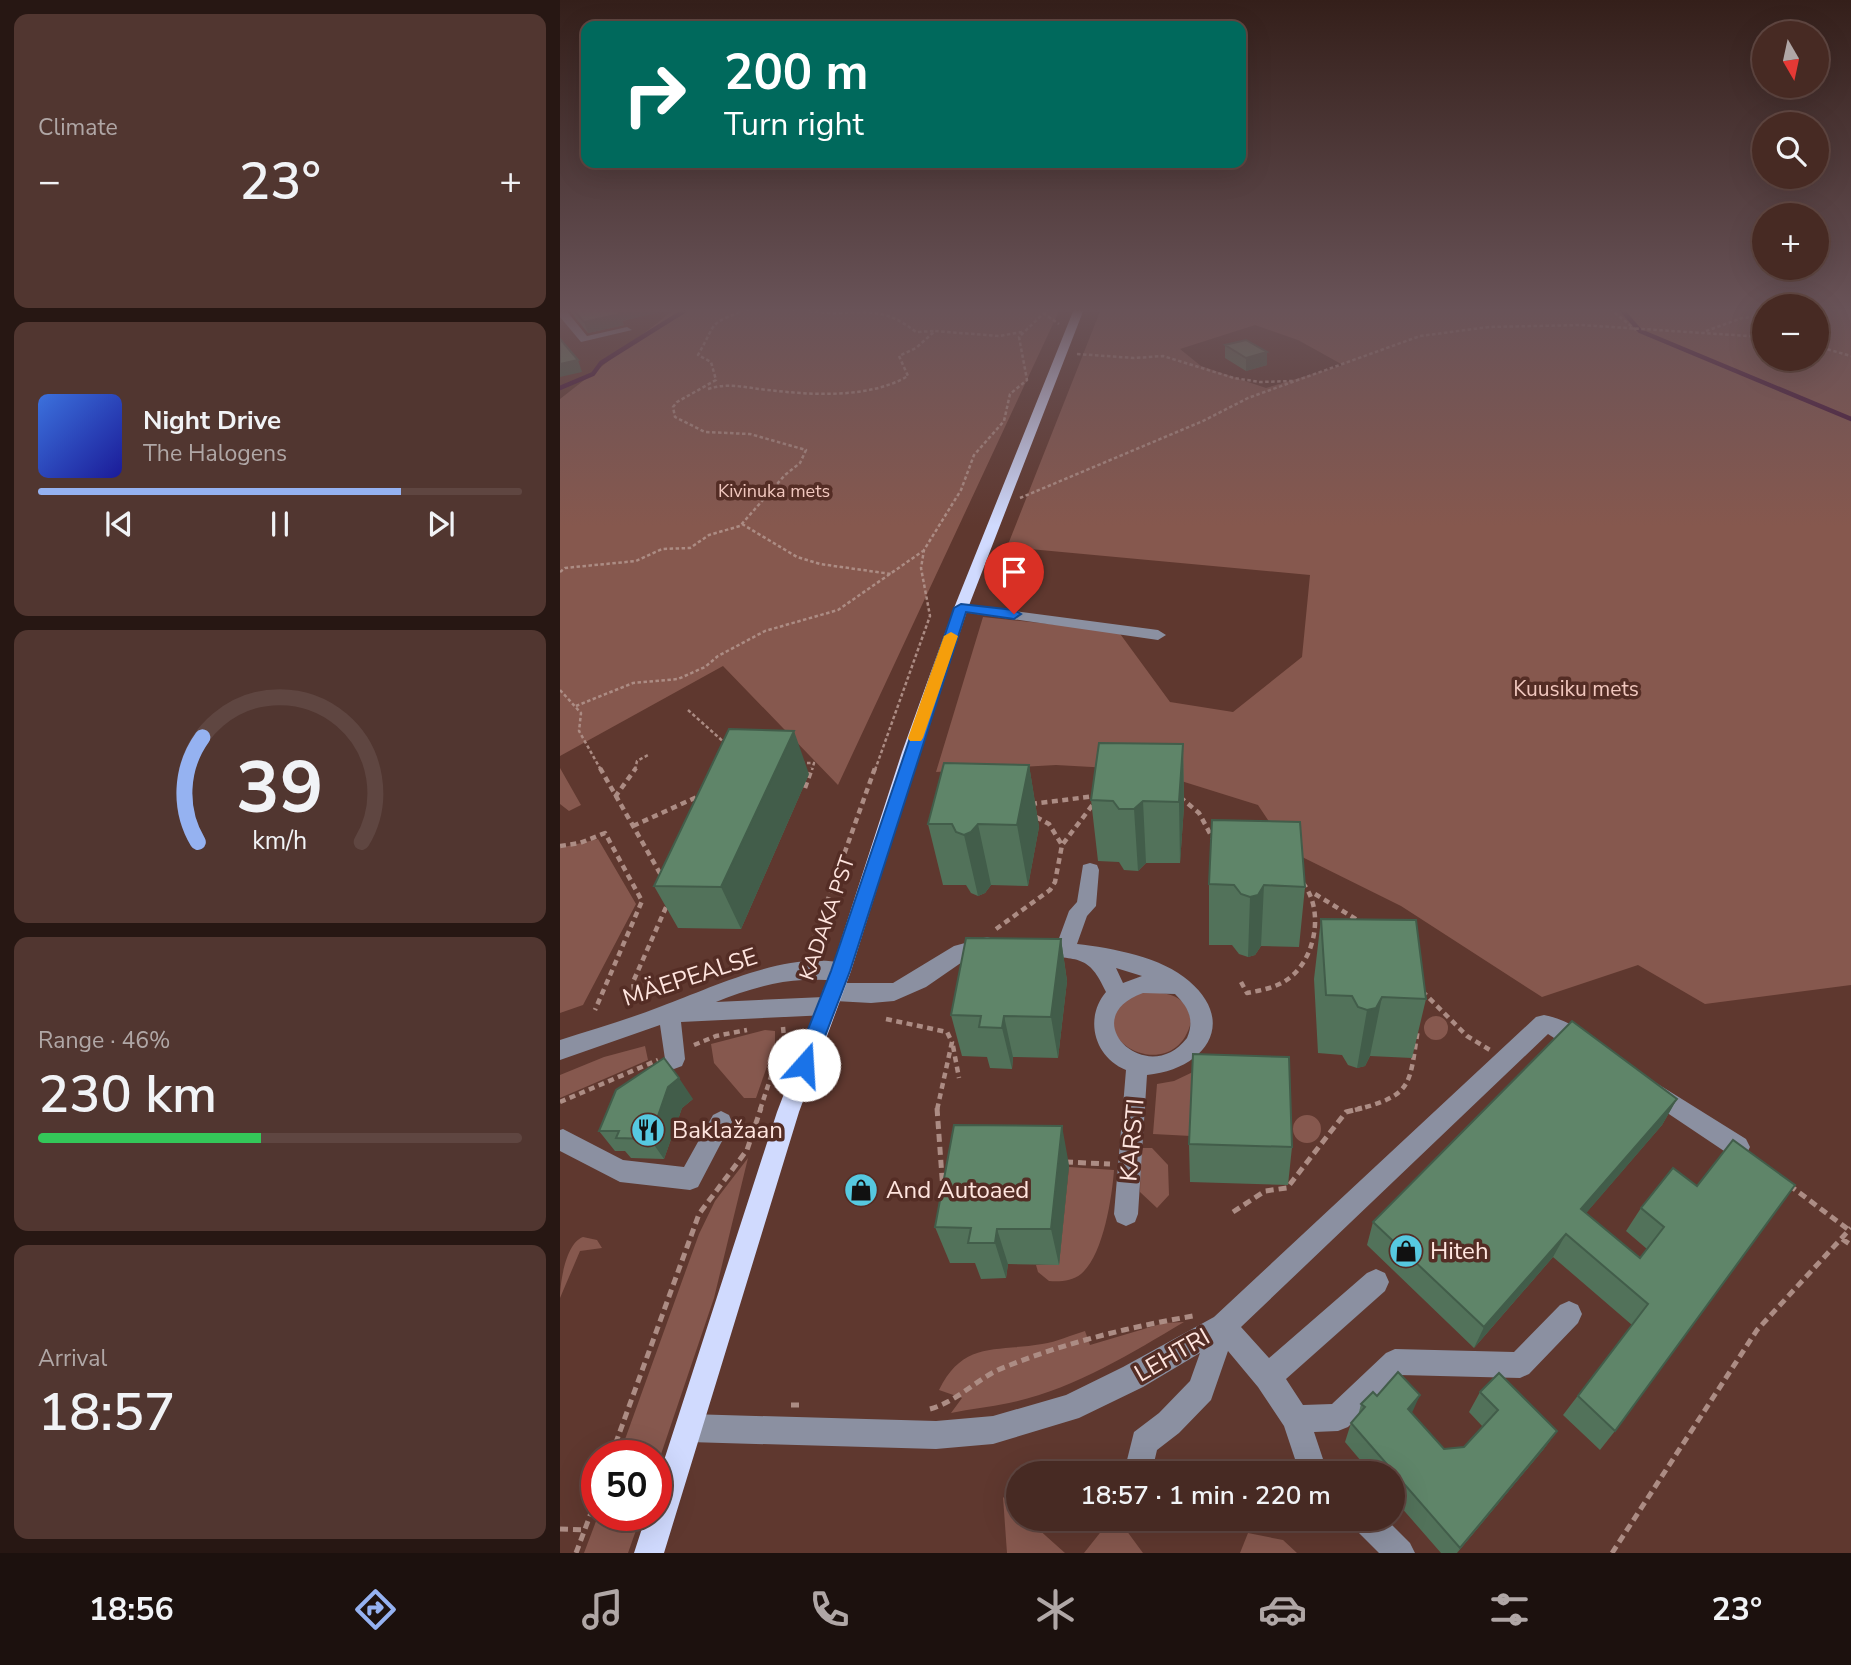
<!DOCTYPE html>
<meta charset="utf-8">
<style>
body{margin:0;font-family:"Nunito Sans",sans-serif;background:#513630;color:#f1f3f6;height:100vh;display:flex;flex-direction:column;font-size:26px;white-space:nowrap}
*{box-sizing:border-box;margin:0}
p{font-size:23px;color:#b0a7a6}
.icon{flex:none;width:38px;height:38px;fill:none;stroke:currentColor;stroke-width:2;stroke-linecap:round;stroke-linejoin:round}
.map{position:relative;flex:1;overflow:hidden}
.details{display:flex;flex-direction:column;gap:14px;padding:14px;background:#271713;width:560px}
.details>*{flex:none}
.guide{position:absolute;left:21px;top:21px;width:665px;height:147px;border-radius:14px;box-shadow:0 7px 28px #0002,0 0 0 2px #5f4641;background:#00695c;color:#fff;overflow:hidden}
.needle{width:46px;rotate:171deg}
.buttons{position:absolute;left:1192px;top:21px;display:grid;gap:14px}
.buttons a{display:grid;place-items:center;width:77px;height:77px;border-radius:50%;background:#472a23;box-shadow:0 7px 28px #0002,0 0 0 2px #5f4641;font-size:35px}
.speed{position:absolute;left:21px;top:1440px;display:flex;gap:14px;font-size:35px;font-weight:700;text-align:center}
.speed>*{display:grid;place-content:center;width:91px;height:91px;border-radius:50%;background:#472a23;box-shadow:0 7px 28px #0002,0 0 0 2px #5f4641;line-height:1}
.speed .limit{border:10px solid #d22;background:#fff;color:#111}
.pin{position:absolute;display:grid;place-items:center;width:60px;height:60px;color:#fff;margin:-72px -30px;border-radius:50% 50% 50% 0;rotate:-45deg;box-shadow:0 0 7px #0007}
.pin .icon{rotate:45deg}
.me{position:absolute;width:77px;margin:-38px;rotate:19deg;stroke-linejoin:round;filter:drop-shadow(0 0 5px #0008)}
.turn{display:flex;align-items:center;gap:24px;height:147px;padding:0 28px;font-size:32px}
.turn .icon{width:91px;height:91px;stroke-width:2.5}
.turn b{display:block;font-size:49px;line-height:60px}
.big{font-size:52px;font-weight:600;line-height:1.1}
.details .tile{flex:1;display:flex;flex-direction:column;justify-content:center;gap:10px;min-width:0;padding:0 24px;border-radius:14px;background:#513630}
.details .dial{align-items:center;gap:0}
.dial svg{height:182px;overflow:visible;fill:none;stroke:#5f4641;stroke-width:7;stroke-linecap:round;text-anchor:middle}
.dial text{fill:#f1f3f6;stroke:none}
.song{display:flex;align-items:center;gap:21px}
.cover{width:84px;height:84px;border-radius:10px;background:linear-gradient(135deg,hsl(220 70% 55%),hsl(240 70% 35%))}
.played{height:7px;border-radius:4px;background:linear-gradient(90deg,#95b2f1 75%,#5f4641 75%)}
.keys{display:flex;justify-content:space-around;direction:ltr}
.heat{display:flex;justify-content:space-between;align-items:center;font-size:38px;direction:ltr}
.charge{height:10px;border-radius:5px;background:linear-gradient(90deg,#34c759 46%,#5f4641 0)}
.trip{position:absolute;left:446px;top:1461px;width:399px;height:70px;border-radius:35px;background:#472a23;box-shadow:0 7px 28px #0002,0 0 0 2px #5f4641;font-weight:600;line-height:70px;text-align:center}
.tab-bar{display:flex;height:112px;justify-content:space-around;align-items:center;background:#1c110e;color:#b0a7a6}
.tab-bar .icon{width:49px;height:49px}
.tab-bar .selected{color:#95b2f1}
.tab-bar b{font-size:32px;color:#f1f3f6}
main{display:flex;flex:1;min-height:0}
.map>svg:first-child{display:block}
.green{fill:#86584e;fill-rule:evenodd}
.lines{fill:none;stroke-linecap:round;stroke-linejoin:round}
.stream{stroke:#3e0e39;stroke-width:4.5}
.path-far2{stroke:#ac8c84;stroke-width:2.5;stroke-dasharray:3.5 2.5;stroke-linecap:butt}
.path-far1{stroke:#ac8c84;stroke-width:4.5;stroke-dasharray:6 4.5;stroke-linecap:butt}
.path{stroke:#ac8c84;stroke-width:5;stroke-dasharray:8 5;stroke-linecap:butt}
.minor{fill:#8b90a1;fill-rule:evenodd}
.major{fill:#d0dafe;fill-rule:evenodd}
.wall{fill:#52725a}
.shaded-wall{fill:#425d4a}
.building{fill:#5f8569;stroke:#425d4a;stroke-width:2}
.route{fill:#1a73e8;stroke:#114b97;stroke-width:2}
.slow{fill:#f59e0b}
.labels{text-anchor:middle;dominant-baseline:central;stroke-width:7;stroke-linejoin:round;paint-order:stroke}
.far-park-label{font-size:18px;fill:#f1c7be;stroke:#542d25}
.park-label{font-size:21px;fill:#f1c7be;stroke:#542d25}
.street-label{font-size:21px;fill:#ffe5df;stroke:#542d25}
.near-street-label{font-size:24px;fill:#ffe5df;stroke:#542d25}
.near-poi-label{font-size:24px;fill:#ffe5df;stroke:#542d25;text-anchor:start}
</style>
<main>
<section class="details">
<div class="tile"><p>Climate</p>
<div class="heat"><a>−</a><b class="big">23°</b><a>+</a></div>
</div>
<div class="tile">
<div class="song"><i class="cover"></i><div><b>Night Drive</b><p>The Halogens</p></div></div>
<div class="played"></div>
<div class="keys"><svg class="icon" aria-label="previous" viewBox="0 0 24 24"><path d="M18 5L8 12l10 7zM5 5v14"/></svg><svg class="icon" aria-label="pause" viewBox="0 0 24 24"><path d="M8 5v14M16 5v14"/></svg><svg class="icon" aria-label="next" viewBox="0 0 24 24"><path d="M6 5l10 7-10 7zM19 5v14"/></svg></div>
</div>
<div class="tile dial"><svg viewBox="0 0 100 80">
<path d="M14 69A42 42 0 1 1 86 69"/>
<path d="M14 69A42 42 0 0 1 16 23" stroke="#95b2f1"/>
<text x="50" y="56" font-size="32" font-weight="700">39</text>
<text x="50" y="72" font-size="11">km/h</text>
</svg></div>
<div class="tile"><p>Range · 46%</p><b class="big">230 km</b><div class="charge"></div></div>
<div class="tile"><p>Arrival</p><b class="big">18:57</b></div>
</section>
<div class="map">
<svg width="1291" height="1553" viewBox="0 0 1291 1553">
<rect width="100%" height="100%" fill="#5f382f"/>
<path class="green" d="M115,309H500L278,785L163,666L0,756V399Z
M541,309H1204V359H1256L1257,309H1291V985L1145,1004L1078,965L982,997L841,906L728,850L698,805L586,770L496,765L376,772L423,617L558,631L610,702L673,712L742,657L750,575L447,547ZM695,325L738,340L783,365L706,388L641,366L620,349Z
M0,768L21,805L9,811L0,804Z
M38,839L76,904L23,1005L0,1013V848Z
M578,992C604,993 627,991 631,1022C615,1086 527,1043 560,1005C565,1000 572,996 578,992Z
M864 1028a12 12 0 1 1 24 0a12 12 0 1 1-24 0Z
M205,1030L215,1031V1043L196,1098H184L154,1063L151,1044Z
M85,1046L88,1060L0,1098V1075L44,1057Z
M635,1071L631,1136L593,1134L597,1084L614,1081Z
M733 1129a14 14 0 1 1 28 0a14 14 0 1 1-28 0Z
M581,1148H592L608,1165L609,1195L597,1208L580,1192Z
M188,1158L154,1298L96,1469V1456H59L139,1234L155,1201Z
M509,1167L554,1170C552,1198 543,1256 521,1274C512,1281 500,1282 489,1281L478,1272L476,1265L499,1264Z
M23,1237L37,1240L42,1248L20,1251L0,1298C0,1282 6,1243 23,1237Z
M624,1322C570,1354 512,1390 449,1403C430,1407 410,1409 391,1413L402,1398L379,1390C403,1341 435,1352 482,1344C497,1342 511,1335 525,1331L530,1345L604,1323Z
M443,1497L458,1511V1519H467L505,1553H447Z
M38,1516H81L68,1553H24Z
M551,1519H558L583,1553H524Z
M688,1533L723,1540L737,1553H680Z"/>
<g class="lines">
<path class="stream" d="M1061,309L1080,331L1291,419
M0,388L33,374L41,363L127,309"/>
<path class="path-far2" d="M231,309C247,310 264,314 280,313C313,311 329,311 356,332L375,331
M1050,309L1076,330
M1260,309L1284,311L1282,309
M184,310L200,309
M483,313L499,324
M1146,331L1182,318L1204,316
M1256,346L1291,356
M517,354L574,358L603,356L674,378L700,382L733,381
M148,389C169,382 186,388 208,390C251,395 309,399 348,376L339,356L356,348L375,331L439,336L462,332
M460,498L643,421L688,398L860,336L929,327L1021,325L1204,337
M182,524L237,557L260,564L331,574
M0,572L5,568L76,561L102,549L130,548L149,535L180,526L225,475L240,463L246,450L190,434L145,432L115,417L113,407L117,402L156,380L151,362L138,355C159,318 146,327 186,309
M0,690L21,713L19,731L41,770
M16,706L73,683L118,679L145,667L158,656L205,631L278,610L363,551
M128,710L166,744
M241,763H254L252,770
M75,770L77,761L88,755
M315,770L370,616L361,568L364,550L401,490L414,455L444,421L450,394L467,380L459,337L488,309"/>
<path class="path-far1" d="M40,768L101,875
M245,788L252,768
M55,797L76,768
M620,797L639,813L653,839
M471,804L536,796
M476,817L489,824L502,845
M73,826L139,796
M0,846L20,843L45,833L82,901L35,1010
M755,894L799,921
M436,929L490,890L495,882L502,845L534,803
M249,952L315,768
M681,982L687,993C703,990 720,987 733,975C757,953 764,906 741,881
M74,990L73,982L107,905
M862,991L907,1036L930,1050
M326,1019L387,1032L392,1042L377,1110
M223,1027L224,1037H231
M134,1045L156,1036L187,1030
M393,1046L399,1078
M0,1102L98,1060
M200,1110L224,1037
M795,1110C854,1095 849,1085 858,1029"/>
<path class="path" d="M377,1108L383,1191
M505,1162L550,1164
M1229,1185L1289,1230
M673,1212L705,1191L727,1188L786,1112L802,1108
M1282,1239L1291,1245
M231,1405H243
M370,1409C399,1401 418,1377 445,1367C505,1343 569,1327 633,1316
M51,1456L139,1214L187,1150L201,1108
M0,1529L25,1530
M16,1553L37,1497
M1052,1553L1197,1330L1291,1228"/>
<path class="minor" d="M0,309H5L27,336L67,327L72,330L21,342L0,317Z
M401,604L598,630L606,635L598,640L396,611V605Z
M530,863L537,865L539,870L536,906L527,916L517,944C552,948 602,957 629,981C679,1024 643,1070 587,1075L578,1214L575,1222L566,1226L557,1222L554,1214L566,1070C534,1057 524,1018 546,992C529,954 518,960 479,955L472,953L469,947L472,941L479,939L498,941L509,911L517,902L523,865ZM556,968L582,976L563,983ZM583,993L615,994C628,1007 635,1019 627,1038C587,1090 513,1018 583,993Z
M427,937L434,939L437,945L434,951L408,958L366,987L334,1001L311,1003L275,1001L278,1006L274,1012L267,1015L121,1022L125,1059L122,1066L114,1069L106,1066L100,1025L0,1060V1040C34,1029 69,1019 102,1006C151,988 235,947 288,965L291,971L288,977C274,982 258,979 243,980C215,981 182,991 156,1002L264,997L262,992L265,986L272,983H333L394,946Z
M984,1015C1000,1018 1024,1028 1031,1043L1028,1050C1013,1055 1000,1041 988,1034L681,1327L709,1358L807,1273L816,1269L825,1273L829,1282L825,1291L726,1379L743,1405L772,1404L826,1353L835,1349L954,1352L1000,1305L1009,1301L1018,1305L1022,1314L1018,1323L969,1374L960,1378L840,1375L788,1427L778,1431L754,1432L763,1459L772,1474H740L724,1426L698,1387L668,1351L651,1400L619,1433L597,1450L593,1467L596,1474H567L565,1468L574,1432L599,1413L630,1381L640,1353L583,1387L519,1418L433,1444L376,1449L129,1442L119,1438L115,1428L119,1418L129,1414L376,1421L433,1416L506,1395L563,1367L654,1317L976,1017Z
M1093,1081L1186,1139L1190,1147L1186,1155L1178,1158L1170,1155L1085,1098L1082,1091L1085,1084Z
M161,1111L169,1115L172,1122L138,1187L130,1190L60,1182L0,1151V1130L3,1129L63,1160L124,1167L153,1115Z
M790,1519H826L850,1543L855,1553H819L795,1529Z"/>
<path class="major" d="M514,309H524L408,608L360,752L291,971L239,1112L104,1553H74L86,1516H96V1485L217,1112L271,971L342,752L394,608Z"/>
</g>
<path class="wall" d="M8,309H99V312L62,321L64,325L28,333Z
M634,309H648L646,314L634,312Z
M665,345L707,365L686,371L665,358Z
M623,744L624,806L620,863H586L578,871L564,870L559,862L538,861L531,800Z
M469,765L479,827L468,886L431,885L425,893L418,896L411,893L406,885H383L368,824Z
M249,774L181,929L118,928L94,886Z
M649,884L745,887L739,947L701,946L695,955L688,957L679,954L672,945H649Z
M761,919L866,999L852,1058L810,1056L805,1066L797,1068L788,1065L782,1055L758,1053L754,979Z
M501,939L507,981L498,1058L453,1057L452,1069L430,1068L427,1057L402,1056L391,1015Z
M133,1099L122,1108L104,1159L71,1158L65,1151H55L39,1131Z
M1117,1099L1102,1125L1026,1213L1080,1258L1087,1249L1066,1231L1081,1208L1137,1186L1055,1431L1040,1450L1003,1415L1072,1325L993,1257L914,1348L807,1245L813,1222Z
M629,1144L732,1147L728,1185L630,1182Z
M509,1165L499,1265L448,1264L446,1278L421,1279L415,1263H390L375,1227Z
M920,1392L997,1431L983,1450L897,1553H881L833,1498V1474H812L785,1442L791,1423L798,1416L801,1404L817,1396L884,1449L904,1447L923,1427L909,1412Z"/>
<path class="shaded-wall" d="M60,309H99V312L62,321L64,325L28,333L24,322Z
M707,352V365L686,371V358Z
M18,360L22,372L0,377V364Z
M234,731L249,774L181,929L161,887Z
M623,744L624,806L620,863L619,802Z
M469,765L479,827L468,886L457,825Z
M583,801L586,863L578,871L574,809Z
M418,824L431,885L425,893L418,896L404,835Z
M704,885L701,946L695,955L688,957L690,897Z
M501,939L507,981L498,1058L491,1017Z
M822,997L810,1056L805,1066L797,1068L807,1010Z
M444,1016L453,1057L452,1069L442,1028Z
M119,1078L133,1099L122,1108L104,1159L90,1139L108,1087Z
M1117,1099L1102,1125L1009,1233L1021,1209Z
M502,1126L509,1165L499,1265L491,1229Z
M437,1229L448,1264L446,1278L435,1243Z
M1006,1234L993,1257L914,1348L924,1327Z
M860,1395L851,1415L848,1409Z
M997,1431L983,1450L896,1553L900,1548Z"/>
<path class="building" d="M13,309H60L56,310L60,314L24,322Z
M0,339L18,360L0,364Z
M686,340L707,352L686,358L665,345Z
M169,729L234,731L161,887L94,886Z
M539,743L623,744L619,802L583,801L574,809H559L553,801L531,800Z
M384,763L469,765L457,825L418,824L411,832L404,835L396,832L392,824H368Z
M652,820L740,822L745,887L704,885L698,895L690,897L681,894L674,885L649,884Z
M761,919L856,920L866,999L822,997L816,1008L807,1010L798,1007L792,996L766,995Z
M406,938L501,939L491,1017L444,1016L442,1028L419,1027L421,1016L391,1015Z
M1012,1021L1117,1099L1021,1209L1080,1258L1104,1227L1081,1208L1113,1168L1137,1186L1173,1140L1235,1185L1055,1431L1018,1396L1088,1304L1006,1234L924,1327L813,1222Z
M633,1054L729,1057L732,1147L629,1144Z
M104,1058L119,1078L108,1087L90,1139L56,1138L59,1131H39L56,1090Z
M394,1125L502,1126L491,1229H437L435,1243H408L411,1228L375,1227Z
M838,1372L860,1395L848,1409L884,1449L904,1447L938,1410L920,1392L939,1373L997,1431L900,1548L791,1423L805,1407L801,1404L813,1392L817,1396Z"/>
<linearGradient id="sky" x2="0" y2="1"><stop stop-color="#341f1a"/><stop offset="0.59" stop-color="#695358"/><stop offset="1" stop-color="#695358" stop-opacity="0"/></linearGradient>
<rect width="1291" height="526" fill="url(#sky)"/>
<path class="route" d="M401,604L454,610L461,614L454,619L406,612L290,971L254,1065L252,1071L244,1073L237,1071L234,1065L271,971L394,608Z"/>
<path class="slow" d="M391,632L398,636L363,738L361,741H350L348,738L384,636Z"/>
<defs>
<g id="restaurant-disc" transform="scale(1.75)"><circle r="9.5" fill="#56c9e0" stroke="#542d25"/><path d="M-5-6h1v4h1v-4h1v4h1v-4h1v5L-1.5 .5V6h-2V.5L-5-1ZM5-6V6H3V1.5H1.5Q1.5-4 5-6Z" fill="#111"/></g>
<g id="shop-disc" transform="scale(1.75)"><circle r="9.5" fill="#56c9e0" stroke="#542d25"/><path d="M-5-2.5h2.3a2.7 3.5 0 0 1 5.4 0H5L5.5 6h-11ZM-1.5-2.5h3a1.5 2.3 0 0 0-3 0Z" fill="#111"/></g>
</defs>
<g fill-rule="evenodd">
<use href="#restaurant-disc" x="88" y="1130"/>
<use href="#shop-disc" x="301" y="1190"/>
<use href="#shop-disc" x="846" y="1251"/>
</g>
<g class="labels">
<g class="far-park-label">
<text x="214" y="491">Kivinuka mets</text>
</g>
<g class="park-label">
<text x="1016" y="689">Kuusiku mets</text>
</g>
<g class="street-label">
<text transform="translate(267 918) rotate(-71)">KADAKA PST</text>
</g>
<g class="near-street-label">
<text transform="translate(130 977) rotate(-18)">MÄEPEALSE</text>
<text transform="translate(572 1140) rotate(-85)">KARSTI</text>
<text transform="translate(612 1355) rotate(-30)">LEHTRI</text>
</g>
<g class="near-poi-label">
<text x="112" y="1130">Baklažaan</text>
<text x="326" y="1190">And Autoaed</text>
<text x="870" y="1251">Hiteh</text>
</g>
</g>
</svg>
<div class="buttons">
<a><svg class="needle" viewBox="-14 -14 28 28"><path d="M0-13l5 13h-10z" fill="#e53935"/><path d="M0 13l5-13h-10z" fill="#b0a7a6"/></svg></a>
<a><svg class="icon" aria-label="search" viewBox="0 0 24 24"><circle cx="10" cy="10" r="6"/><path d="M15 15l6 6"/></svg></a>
<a>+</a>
<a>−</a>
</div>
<div class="speed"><div class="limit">50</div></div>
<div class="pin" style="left:454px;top:614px;background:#d93025"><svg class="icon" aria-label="arrive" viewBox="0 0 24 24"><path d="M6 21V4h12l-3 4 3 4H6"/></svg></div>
<svg class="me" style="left:244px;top:1065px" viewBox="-20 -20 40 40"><circle r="19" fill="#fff"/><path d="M0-13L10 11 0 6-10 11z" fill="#1a73e8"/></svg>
<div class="trip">18:57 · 1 min · 220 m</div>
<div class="guide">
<div class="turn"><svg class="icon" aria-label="right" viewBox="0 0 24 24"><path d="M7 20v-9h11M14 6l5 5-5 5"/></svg><div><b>200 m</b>Turn right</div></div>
</div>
</div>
</main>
<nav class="tab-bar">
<b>18:56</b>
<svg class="icon selected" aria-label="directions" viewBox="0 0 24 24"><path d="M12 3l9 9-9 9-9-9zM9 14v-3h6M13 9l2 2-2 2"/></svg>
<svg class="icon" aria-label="music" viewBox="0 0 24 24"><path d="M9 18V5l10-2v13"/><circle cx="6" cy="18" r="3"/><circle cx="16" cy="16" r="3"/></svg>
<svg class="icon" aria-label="phone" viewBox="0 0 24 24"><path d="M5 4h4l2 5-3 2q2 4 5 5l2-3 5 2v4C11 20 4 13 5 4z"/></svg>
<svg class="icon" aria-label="climate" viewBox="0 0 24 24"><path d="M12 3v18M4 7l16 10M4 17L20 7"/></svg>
<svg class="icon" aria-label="car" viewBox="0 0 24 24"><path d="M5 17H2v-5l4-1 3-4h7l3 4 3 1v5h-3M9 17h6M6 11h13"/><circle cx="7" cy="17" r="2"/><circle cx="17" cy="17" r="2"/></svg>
<svg class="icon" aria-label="filters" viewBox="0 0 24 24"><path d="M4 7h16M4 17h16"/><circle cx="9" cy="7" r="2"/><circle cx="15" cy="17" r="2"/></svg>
<b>23°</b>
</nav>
